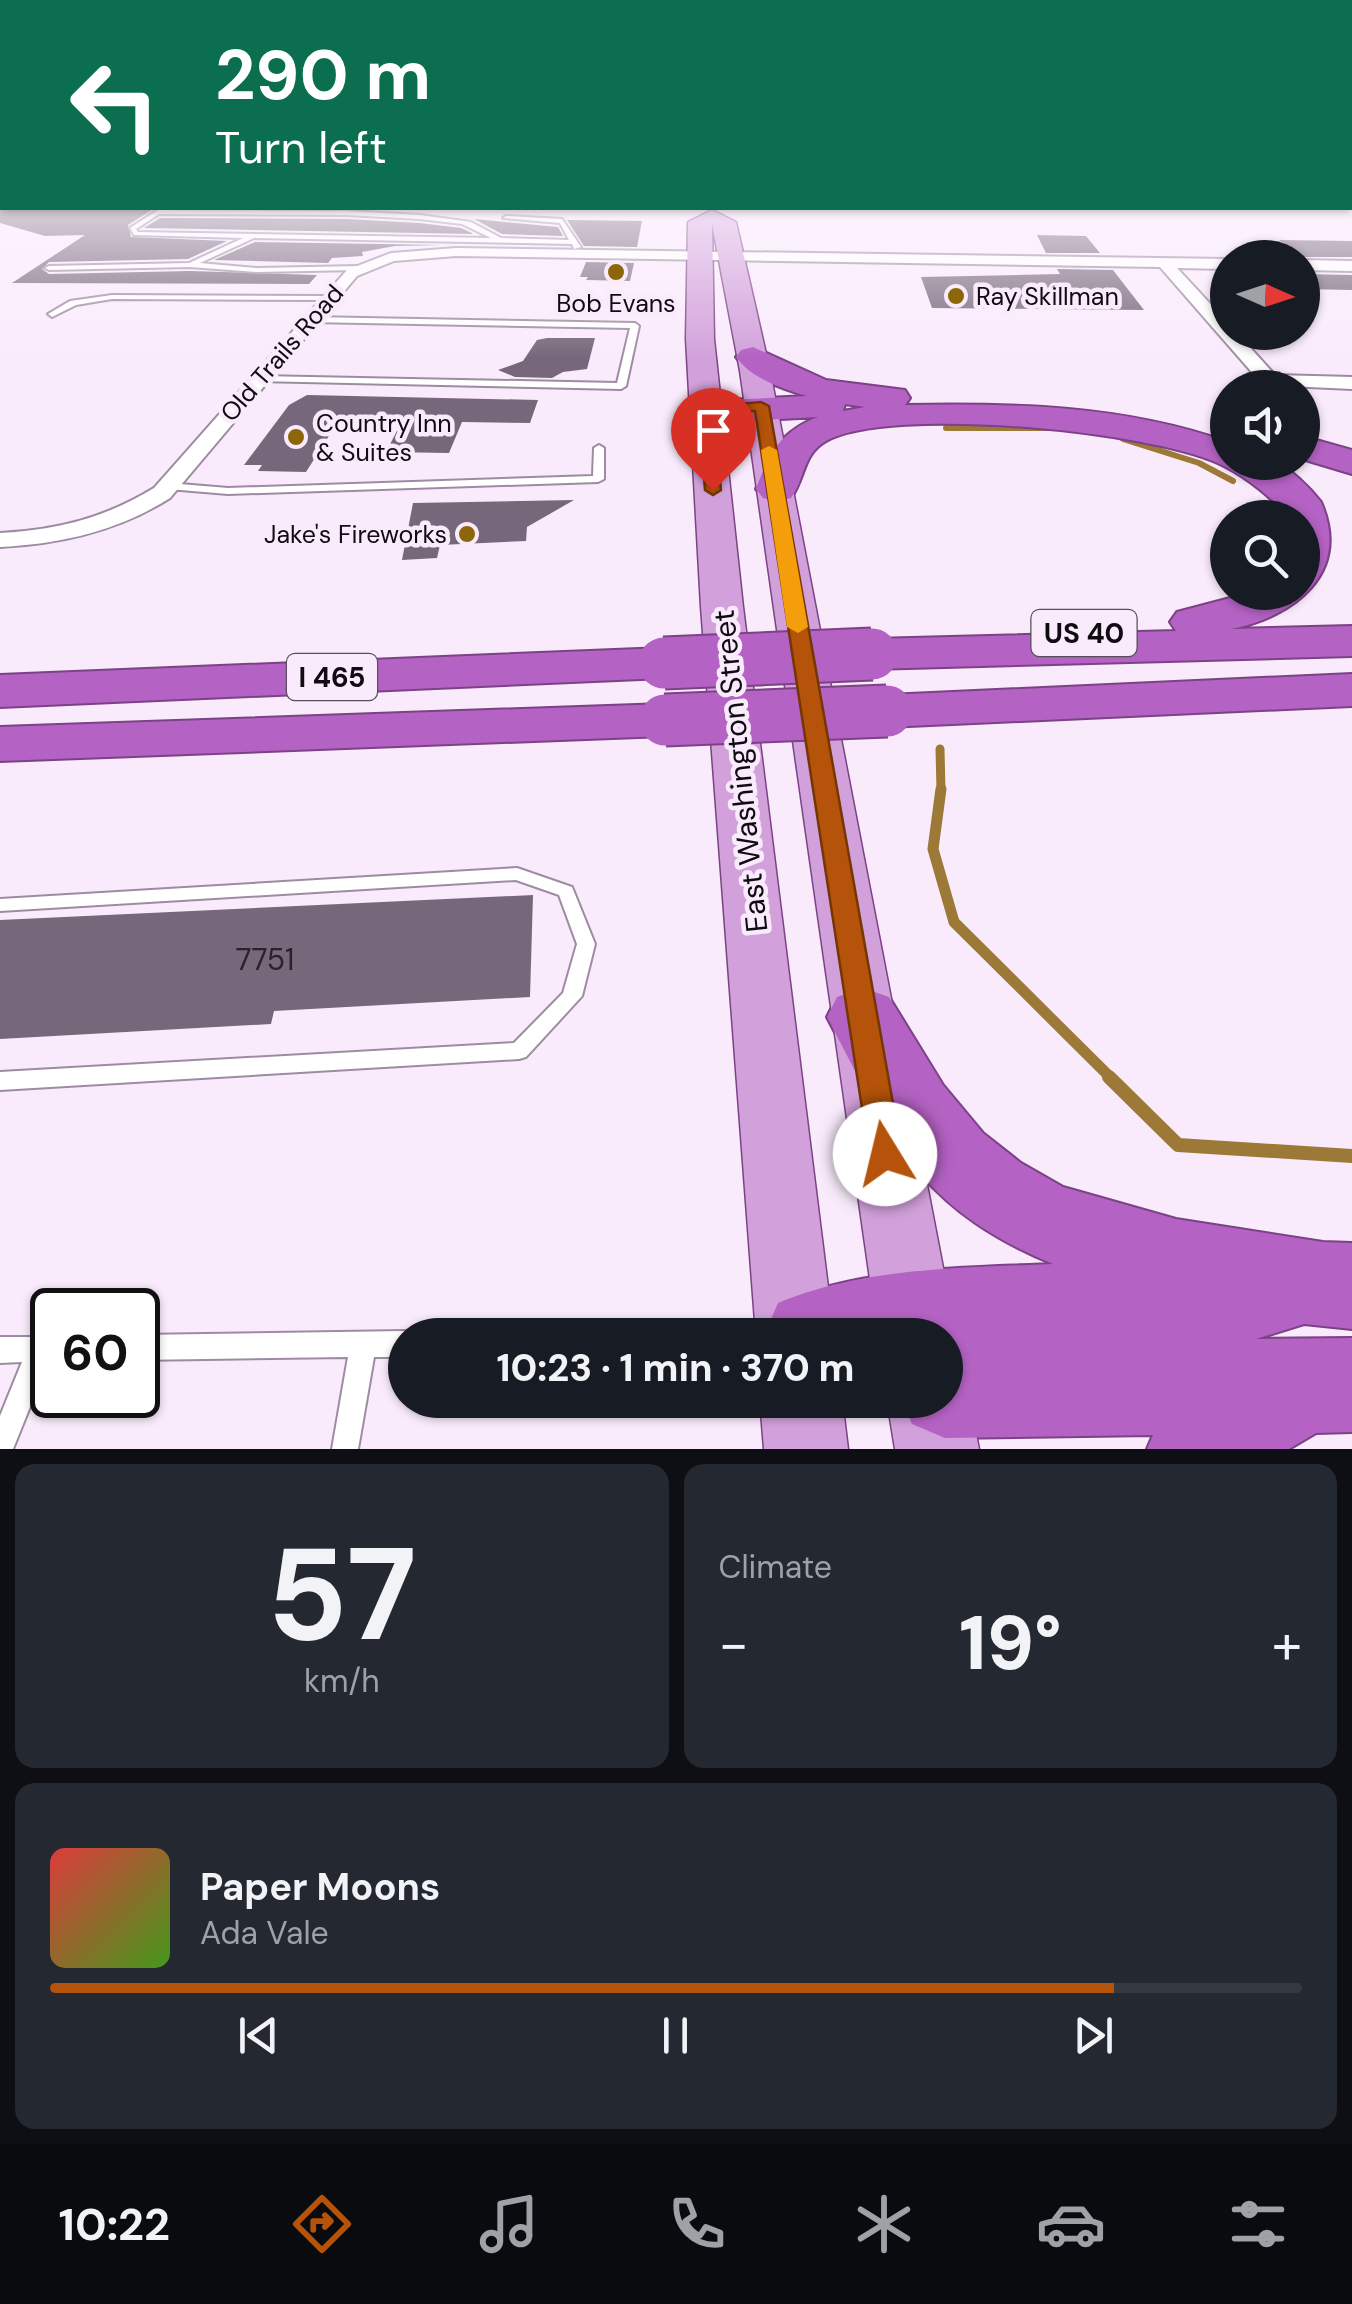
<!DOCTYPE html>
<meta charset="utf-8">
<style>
body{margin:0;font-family:"DM Sans",sans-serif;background:#242831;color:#f1f3f6;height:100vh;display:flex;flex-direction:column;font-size:38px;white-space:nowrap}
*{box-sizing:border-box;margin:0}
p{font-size:32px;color:#9ea1a6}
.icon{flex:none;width:55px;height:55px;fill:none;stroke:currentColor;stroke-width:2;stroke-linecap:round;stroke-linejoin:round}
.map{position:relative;height:1449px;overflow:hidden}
.sheet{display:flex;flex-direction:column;gap:15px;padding:15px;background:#0d0f14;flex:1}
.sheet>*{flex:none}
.guide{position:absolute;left:0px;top:0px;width:1352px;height:210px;box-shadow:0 2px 8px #0004;background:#0b6e4f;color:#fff;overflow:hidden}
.needle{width:65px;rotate:93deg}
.tools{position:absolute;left:1210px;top:240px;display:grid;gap:20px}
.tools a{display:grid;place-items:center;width:110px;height:110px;border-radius:50%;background:#171b24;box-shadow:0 2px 8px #0004;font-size:50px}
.speed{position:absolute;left:30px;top:1288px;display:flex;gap:20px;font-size:50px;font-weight:700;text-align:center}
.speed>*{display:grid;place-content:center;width:130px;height:130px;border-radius:50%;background:#171b24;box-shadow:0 2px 8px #0004;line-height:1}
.speed .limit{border:5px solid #111;border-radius:15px;background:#fff;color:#111}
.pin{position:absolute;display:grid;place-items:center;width:85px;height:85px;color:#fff;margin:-102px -42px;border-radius:50% 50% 50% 0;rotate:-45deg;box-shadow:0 0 10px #0007}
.pin .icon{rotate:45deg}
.me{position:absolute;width:110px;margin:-55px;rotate:351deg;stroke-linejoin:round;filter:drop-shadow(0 0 8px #0008)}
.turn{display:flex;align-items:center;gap:35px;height:210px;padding:0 50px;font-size:45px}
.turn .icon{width:130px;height:130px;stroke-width:2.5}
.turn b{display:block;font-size:70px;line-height:85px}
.big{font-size:75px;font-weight:800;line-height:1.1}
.sheet .card{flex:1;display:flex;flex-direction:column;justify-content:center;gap:15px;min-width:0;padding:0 35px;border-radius:20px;background:#242831}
.sheet .dial{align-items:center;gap:0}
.dial b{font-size:130px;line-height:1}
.song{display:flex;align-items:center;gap:30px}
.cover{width:120px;height:120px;border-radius:15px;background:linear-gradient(135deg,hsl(0 70% 55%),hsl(100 70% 35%))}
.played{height:10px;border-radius:5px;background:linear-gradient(90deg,#b45309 85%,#363941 85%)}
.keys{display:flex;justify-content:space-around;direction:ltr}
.heat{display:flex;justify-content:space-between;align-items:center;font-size:55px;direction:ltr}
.sheet .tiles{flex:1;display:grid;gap:15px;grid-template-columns:1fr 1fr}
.card:last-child{grid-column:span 2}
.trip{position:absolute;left:388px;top:1318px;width:575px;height:100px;border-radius:50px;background:#171b24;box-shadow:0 2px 8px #0004;font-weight:800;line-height:100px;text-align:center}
.tabs{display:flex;height:160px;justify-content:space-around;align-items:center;background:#090b0e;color:#9ea1a6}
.tabs .icon{width:70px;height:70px}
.tabs .current{color:#b45309}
.tabs b{font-size:45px;color:#f1f3f6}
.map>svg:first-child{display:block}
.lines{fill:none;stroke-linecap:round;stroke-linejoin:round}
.stream-far3{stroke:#9d7937;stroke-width:6}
.stream-far2{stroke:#9d7937;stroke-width:9}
.stream-far1{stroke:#9d7937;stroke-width:11}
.stream{stroke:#9d7937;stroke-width:14}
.building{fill:#77677a}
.lane-casing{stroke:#9d8ca1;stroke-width:4}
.street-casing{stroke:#9d8ca1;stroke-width:4}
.primary-casing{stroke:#7b4385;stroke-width:3}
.highway-casing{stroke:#7b4385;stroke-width:4}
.lane{fill:#fff;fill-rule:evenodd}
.street{fill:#fff;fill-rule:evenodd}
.primary{fill:#d2a1db;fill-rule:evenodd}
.highway{fill:#b462c3;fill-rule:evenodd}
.highway-bridge-casing{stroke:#7b4385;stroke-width:55;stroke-linecap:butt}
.highway-bridge{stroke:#b462c3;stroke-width:51}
.route{fill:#b45309;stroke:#753606;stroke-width:2.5}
.slow{fill:#f59e0b}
.poi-dot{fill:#8c6608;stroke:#faebfc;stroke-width:4}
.labels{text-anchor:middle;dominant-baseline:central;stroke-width:9;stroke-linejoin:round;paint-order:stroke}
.far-poi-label{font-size:25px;fill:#100a11;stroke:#faebfc;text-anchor:start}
.far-street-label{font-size:25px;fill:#100a11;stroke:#faebfc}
.shield{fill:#faebfc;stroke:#564e58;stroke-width:2.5}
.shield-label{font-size:28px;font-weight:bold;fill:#100a11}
.street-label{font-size:30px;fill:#100a11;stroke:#faebfc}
.near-number-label{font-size:30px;fill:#2a212b}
</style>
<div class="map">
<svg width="1352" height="1449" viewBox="0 0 1352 1449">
<rect width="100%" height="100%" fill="#faebfc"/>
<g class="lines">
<path class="stream-far3" d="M946,428H1049
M1123,439L1199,463L1233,481"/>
<path class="stream-far2" d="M940,749L941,791"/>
<path class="stream-far1" d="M941,789L933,849L954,922L1112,1079"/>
<path class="stream" d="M1109,1077L1178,1145L1352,1156"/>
</g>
<path class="building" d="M0,208H155L128,225L131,237L227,241L188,259L49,262L42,269L49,274L190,271L317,275L309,284L12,283L85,235L45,236L0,223Z
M160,218L346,219L420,223L461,228L474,234L144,228Z
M474,219L558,227L563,236L502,234Z
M567,220L642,221L637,247L584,246Z
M1037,235L1086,236L1100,253H1046Z
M1279,240L1352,241V257H1300Z
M255,242L442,245L395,246L362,252L363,256L332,258L328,263L214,260Z
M586,262L634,263L630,281L586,280L588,277H580Z
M1057,269L1113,270L1144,310L932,308L921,277L1060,274Z
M1302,274L1352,275V290L1302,289Z
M547,338H595L587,369L563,372L552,378L515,377L498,370L523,361L537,340Z
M307,395L538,400L530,423L462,422L449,453L386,452L402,421L339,420L306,472L258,471L262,465H244L289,405Z
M574,500L527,527L526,541L440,545L437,558L402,560L413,503Z
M533,895L530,997L274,1011L271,1024L0,1039V920Z"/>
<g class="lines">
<g class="lane-casing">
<path id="lane" d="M158,210L346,211L420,215L471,222L501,238L569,240L560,223L503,218L506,216L562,219L581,247L574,249L572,244L254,238L200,263L257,268L359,266L363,268L359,270L257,272L190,267L49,270L45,268L49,266L189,263L243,238L134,235L130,228ZM159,214L346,215L420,219L462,224L491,238L138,232L136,229Z
M112,295L329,296L333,298L329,300L112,299L76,305L52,317L48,314L70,301Z
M311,317L635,323L639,326L626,386L621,389L257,381V377L260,376L617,383L630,328L308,322L307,320Z
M599,445L604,448V479L598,482L228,494L168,489L162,486L168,483L228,488L593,476L594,448Z
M517,868L572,887L595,944L582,996L526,1057L519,1059L0,1090V1072L514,1043L563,993L577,944L559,895L516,880L0,911V899Z
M405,1331L413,1335H405V1357H374L358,1449H332L348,1357L138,1360V1335Z
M0,1337H52V1361L48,1362L13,1449H0V1416L22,1362L0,1363Z"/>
</g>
<g class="street-casing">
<path id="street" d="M1350,184H1352V192H1350Z
M2,191V199L0,200V192Z
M456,248L1228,259V269L1177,268L1228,323V332H1236L1275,375L1352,377V389L1263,385L1160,267L456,256L394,261L357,276L170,498C118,531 61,544 0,547V533C57,530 105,518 154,488L347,270L391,253Z
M1302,260L1352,261V271L1302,270Z"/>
</g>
<g class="primary-casing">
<path id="primary" d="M712,210L736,222L770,371L956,1335L945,1363V1335H878L740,371L712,224L714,339L743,607L834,1335H756L701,607L686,339L688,222Z
M945,1366L957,1371L969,1400L979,1449H895L887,1400H945Z
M760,1400H842L848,1449H764Z"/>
</g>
<g class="highway-casing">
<path id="highway" d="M753,347L826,380L905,390L910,398L905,405C1015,403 1123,405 1228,442V462C1241,462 1261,459 1274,463C1291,468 1310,488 1321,502C1352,574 1293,617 1231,629L1352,626V656L872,669L854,665L847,654L854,643L872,639L1176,631L1170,622L1177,612L1253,592H1302V518H1289C1272,497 1247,478 1224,466C1157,431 890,405 826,441C802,455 806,477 791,498L777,501L763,498L756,489C769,453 781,431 818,417L707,423L694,420L689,412L694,404L707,401L807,396C783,389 752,379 736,357L741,350ZM845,404L865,407L843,411Z
M1302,436L1352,450V474L1302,459Z
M664,648L682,652L690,663L682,674L664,678L0,707V675Z
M1352,674V706L887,727L868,722L860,711L868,700L887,695Z
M665,704L684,708L692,720L684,732L665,736L0,761V727Z
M863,988L889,997L943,1085L983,1133L1021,1163L1063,1187L1176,1219L1323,1242L1352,1243V1329L1304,1324L1256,1339L1352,1338V1432L1316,1433L1289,1449H1147L1153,1435L945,1438L912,1424L901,1400H945V1335H764L778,1303C865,1267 960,1268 1053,1264C918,1208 891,1139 827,1017L837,997Z"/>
</g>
<use href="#lane" class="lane"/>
<use href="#street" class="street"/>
<use href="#primary" class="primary"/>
<use href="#highway" class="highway"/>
<g class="highway-bridge-casing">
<path id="highway-bridge" d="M664,663L872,654
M665,720L887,711"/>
</g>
<use href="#highway-bridge" class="highway-bridge"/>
</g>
<linearGradient id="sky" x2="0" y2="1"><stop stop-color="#a2b0a8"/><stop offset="0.43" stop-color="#fdf6fe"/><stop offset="1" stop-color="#fdf6fe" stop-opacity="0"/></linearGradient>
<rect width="1352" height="359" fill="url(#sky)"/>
<path class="route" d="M761,402L769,406L902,1154L897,1165L885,1169L873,1165L869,1154L755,411L714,415L721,490L713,495L705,490L699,412L706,407Z"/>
<path class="slow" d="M769,446L777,450L808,627L798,633L787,627L761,450Z"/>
<g class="poi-dot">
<circle cx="616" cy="272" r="10"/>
<circle cx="956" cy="296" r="10"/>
<circle cx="296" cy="437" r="10"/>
<circle cx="467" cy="534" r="10"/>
</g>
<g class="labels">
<g class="far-poi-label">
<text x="976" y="296">Ray Skillman</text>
<text x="616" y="303" text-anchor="middle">Bob Evans</text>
<text x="316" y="423">Country Inn<tspan x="316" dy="29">&amp; Suites</tspan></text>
<text x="447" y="534" text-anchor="end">Jake's Fireworks</text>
</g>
<g class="far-street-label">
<text transform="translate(282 353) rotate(-49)">Old Trails Road</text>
</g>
<g class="shield">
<rect x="1031.5" y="610" width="105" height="46" rx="8"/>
<rect x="287" y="654" width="90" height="46" rx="8"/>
</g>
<g class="shield-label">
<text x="1084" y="633">US 40</text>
<text x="332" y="677">I 465</text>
</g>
<g class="street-label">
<text transform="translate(740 771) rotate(-96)">East Washington Street</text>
</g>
<g class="near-number-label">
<text x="265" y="959">7751</text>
</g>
</g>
</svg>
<div class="tools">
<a><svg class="needle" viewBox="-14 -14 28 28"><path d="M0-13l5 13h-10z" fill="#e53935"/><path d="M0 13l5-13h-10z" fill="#9ea1a6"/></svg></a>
<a><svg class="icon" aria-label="sound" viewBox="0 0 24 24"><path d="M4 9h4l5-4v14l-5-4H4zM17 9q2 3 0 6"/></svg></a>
<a><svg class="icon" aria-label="search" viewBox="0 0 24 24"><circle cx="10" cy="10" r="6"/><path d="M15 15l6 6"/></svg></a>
</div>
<div class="speed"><div class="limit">60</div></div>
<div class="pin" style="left:713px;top:490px;background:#d93025"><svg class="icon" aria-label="arrive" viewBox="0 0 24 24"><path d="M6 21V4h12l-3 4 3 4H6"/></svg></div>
<svg class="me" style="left:885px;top:1154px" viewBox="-20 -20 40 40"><circle r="19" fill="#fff"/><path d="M0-13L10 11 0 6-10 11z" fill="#b45309"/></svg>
<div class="trip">10:23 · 1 min · 370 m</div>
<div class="guide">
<div class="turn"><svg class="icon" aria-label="left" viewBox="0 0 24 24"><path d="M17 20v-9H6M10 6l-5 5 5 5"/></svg><div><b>290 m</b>Turn left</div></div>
</div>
</div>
<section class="sheet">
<div class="tiles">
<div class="card dial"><b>57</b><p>km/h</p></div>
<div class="card"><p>Climate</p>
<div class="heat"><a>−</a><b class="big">19°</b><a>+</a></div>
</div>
<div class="card">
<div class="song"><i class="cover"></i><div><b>Paper Moons</b><p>Ada Vale</p></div></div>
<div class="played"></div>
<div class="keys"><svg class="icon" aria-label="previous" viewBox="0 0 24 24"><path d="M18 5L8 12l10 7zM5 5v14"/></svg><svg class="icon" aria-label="pause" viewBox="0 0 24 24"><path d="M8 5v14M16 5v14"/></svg><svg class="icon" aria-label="next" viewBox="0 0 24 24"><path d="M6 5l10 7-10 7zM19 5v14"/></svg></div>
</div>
</div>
</section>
<nav class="tabs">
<b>10:22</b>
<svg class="icon current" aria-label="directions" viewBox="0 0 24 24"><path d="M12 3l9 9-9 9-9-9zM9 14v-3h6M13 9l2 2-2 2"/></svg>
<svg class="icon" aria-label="music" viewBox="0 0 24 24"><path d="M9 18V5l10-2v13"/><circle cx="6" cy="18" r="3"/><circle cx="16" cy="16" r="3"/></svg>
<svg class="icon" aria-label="phone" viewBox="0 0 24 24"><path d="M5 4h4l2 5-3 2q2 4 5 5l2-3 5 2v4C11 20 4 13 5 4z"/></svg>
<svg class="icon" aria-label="climate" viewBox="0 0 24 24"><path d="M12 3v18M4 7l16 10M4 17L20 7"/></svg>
<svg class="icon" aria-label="car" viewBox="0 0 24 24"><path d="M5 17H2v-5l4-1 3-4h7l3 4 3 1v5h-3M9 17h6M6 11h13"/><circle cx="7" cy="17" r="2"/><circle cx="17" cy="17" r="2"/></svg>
<svg class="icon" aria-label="filters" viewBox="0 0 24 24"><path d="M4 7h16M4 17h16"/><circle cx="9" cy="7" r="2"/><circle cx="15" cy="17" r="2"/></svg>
</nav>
